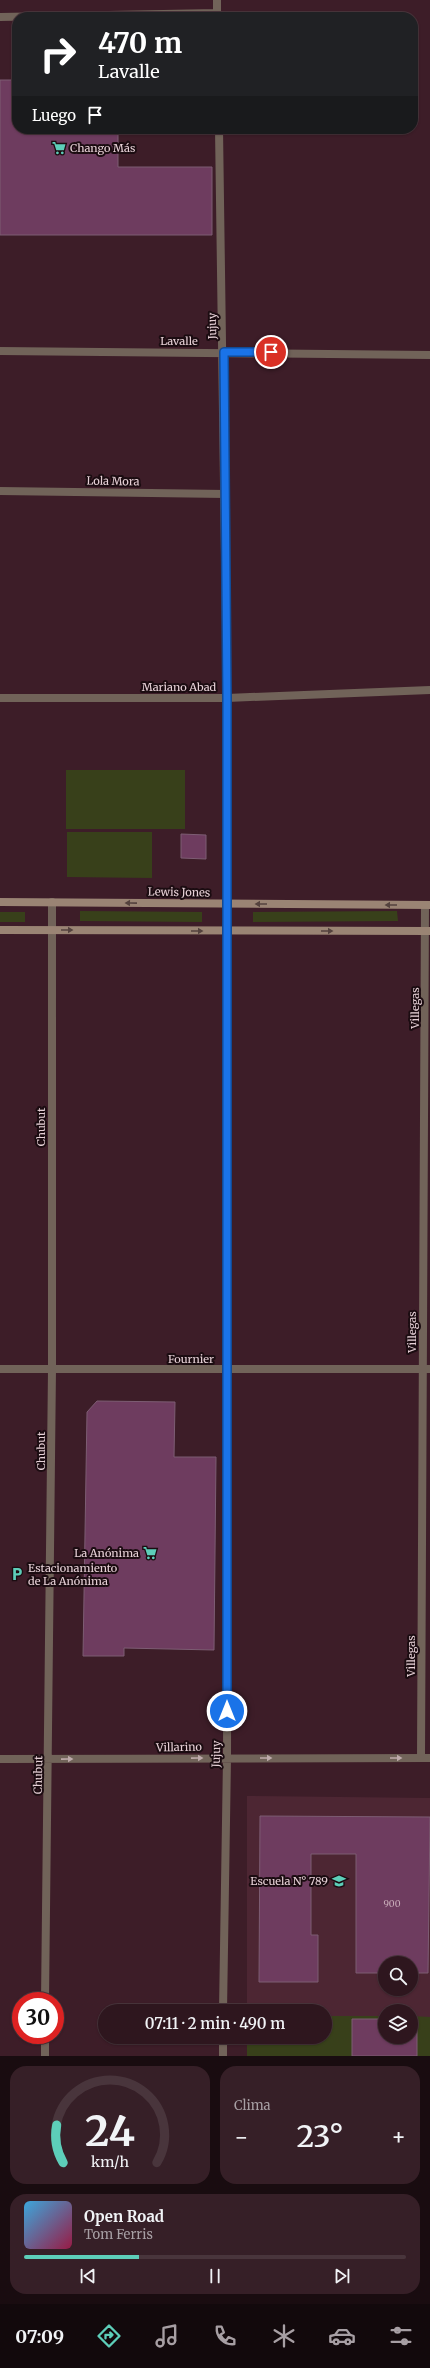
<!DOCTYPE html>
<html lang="es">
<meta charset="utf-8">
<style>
body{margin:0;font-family:Merriweather,serif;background:#361f27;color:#f1f3f6;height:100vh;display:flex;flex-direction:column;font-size:15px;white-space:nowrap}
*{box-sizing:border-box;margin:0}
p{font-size:13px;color:#a79fa4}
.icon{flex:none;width:22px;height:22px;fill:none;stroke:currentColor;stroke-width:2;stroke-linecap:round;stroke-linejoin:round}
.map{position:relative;height:2056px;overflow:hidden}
.details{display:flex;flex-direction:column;gap:10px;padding:10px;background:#190c10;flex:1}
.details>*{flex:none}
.top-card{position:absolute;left:12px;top:12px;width:406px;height:122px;border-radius:16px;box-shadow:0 1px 3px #0004,0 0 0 1px #49353c;background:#202124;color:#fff;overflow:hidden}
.fabs{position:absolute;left:378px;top:1956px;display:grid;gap:8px}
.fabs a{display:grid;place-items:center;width:40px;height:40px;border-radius:50%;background:#2e161e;box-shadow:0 1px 3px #0004,0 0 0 1px #49353c;font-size:20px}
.speed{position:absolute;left:12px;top:1992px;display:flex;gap:8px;font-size:20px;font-weight:700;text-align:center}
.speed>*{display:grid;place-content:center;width:52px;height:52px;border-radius:50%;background:#2e161e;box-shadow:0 1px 3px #0004,0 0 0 1px #49353c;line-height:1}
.speed .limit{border:6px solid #d22;background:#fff;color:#111}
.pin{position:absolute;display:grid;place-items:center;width:34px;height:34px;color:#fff;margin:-17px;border:2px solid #fff;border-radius:50%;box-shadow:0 1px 4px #0007}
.me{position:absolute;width:44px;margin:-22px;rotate:0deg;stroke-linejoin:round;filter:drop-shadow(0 0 3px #0008)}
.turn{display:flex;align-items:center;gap:14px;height:84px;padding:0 20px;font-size:18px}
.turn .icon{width:52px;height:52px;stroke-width:2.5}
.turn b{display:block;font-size:28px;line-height:34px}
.then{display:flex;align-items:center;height:38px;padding:0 20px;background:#0003;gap:8px;font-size:15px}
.big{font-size:30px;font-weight:600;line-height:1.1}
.details .card{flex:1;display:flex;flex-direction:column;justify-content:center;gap:6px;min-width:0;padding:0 14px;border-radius:16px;background:#361f27}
.details .dial{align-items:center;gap:0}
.dial svg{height:104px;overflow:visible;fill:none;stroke:#49353c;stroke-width:7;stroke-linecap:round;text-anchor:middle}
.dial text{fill:#f1f3f6;stroke:none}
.song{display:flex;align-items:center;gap:12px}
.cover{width:48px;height:48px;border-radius:6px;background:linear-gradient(135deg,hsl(200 70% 55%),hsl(340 70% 35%))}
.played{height:4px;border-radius:2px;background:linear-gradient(90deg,#5dceb9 30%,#49353c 30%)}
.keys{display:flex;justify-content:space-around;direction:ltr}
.heat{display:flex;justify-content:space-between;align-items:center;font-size:22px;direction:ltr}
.details .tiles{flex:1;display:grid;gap:10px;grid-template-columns:1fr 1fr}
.card:last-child{grid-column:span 2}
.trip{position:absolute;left:98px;top:2004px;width:234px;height:40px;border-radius:20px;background:#2e161e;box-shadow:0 1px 3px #0004,0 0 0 1px #49353c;font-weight:600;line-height:40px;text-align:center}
.menu{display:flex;height:64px;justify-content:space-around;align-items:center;background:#12090c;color:#a79fa4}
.menu .icon{width:28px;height:28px}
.menu .on{color:#5dceb9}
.menu b{font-size:18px;color:#f1f3f6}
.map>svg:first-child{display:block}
.built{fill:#4d2633;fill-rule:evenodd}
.green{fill:#38401a}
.building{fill:#6e3c5f;stroke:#7d5d73}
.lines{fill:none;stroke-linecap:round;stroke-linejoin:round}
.street{stroke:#716359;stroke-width:8}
.secondary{stroke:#9a8474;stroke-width:8}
.oneway{fill:#54423e}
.oneway2{fill:#beaaab}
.route-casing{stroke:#114b97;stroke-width:10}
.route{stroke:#1a73e8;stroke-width:7}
.labels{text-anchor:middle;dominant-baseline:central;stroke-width:4;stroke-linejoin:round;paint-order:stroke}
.number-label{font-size:9px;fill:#c9acb9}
.poi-label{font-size:11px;fill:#e7d1d7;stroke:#1b0c11;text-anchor:start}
.street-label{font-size:11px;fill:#e7d1d7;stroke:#1b0c11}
</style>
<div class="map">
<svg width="430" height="2056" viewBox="0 0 430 2056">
<rect width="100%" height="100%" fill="#3d1d28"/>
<path class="built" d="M247,1796L430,1798V2017H411V2011H385V2016H325V2011H247ZM385,1963H411V1989H385Z"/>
<path class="green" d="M66,770H185V829H66Z
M67,832H152V878L67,877Z
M80,911L202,912V922L80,921Z
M397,911L398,921L253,922V912Z
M0,912H25V922H0Z
M325,2016H385V2037H411V2016L430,2017V2056H247V2037H325Z"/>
<path class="building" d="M0,80H17V129H118V167H212V235H0Z
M181,834L206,835V859L181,858Z
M97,1401L175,1402L174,1457H216L214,1650L124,1648V1656H83L87,1412Z
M260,1816L430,1817L428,1973H411V1963H385V1973H356V1854H311V1935H318V1982H259Z
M352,2019H385V2037H411V2019H417V2056H352Z"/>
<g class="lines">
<path class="street" d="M217,0V17
M0,17L217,13
M219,129L227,698L228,1370L227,1758L223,2011
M0,351L430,355
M0,491L226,494
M0,698H227L430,690
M0,1369H430
M421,1758L425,905
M0,1759L430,1758
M45,2001L52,1369V902
M223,2037V2056
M45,2056V2035"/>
<path class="secondary" d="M0,902L430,905
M0,930L430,931"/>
</g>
<defs><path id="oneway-solid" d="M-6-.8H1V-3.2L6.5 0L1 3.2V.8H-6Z"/></defs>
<g class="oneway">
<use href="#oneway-solid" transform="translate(131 903) rotate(-179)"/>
<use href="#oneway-solid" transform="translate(261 904) rotate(-180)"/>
<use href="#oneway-solid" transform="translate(391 905) rotate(-180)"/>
<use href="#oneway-solid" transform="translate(67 930)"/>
<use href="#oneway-solid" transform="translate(197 931)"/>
<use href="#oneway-solid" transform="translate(327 931)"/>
</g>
<g class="oneway2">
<use href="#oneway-solid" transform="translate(197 1758) rotate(-1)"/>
<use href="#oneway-solid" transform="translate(266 1758)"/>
<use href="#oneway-solid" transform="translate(396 1758)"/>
<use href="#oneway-solid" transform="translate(67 1759) rotate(-1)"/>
</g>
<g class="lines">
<g class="route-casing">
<path id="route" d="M227,1711V698L224,352H271"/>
</g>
<use href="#route" class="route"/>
</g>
<defs>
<g id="supermarket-bare" transform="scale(1.08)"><path d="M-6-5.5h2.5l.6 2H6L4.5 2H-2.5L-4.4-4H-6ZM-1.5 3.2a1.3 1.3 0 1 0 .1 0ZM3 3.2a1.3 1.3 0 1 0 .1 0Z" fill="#5dceb9" stroke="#1b0c11" stroke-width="2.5" paint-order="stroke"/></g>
<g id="parking-bare" transform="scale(1.08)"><path d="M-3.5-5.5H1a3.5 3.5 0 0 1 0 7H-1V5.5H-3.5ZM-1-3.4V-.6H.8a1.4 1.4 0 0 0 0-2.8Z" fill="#5dceb9" stroke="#1b0c11" stroke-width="2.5" paint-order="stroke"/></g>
<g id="school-bare" transform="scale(1.08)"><path d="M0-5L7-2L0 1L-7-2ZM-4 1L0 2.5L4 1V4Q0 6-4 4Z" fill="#5dceb9" stroke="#1b0c11" stroke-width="2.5" paint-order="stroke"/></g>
</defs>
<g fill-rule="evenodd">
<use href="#supermarket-bare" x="59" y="148"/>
<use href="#supermarket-bare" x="150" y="1553"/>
<use href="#parking-bare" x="17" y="1574"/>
<use href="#school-bare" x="339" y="1881"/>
</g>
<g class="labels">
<g class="number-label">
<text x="392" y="1903">900</text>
</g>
<g class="poi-label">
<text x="70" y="148">Chango Más</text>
<text x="139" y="1553" text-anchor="end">La Anónima</text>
<text x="28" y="1568">Estacionamiento<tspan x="28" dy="13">de La Anónima</tspan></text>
<text x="328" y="1881" text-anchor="end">Escuela N° 789</text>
</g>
<g class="street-label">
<text transform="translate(212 326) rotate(-91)">Jujuy</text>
<text x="179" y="341">Lavalle</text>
<text transform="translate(113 481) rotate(1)">Lola Mora</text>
<text x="179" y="687">Mariano Abad</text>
<text transform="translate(179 892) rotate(1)">Lewis Jones</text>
<text transform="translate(415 1008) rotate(-90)">Villegas</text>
<text transform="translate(41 1127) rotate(-90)">Chubut</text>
<text transform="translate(412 1332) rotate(-90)">Villegas</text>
<text x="191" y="1359">Fournier</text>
<text transform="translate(41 1451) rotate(-90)">Chubut</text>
<text transform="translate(411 1656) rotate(-90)">Villegas</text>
<text transform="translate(179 1747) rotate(-1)">Villarino</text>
<text transform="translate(216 1754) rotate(-89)">Jujuy</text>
<text transform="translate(38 1775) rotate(-89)">Chubut</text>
</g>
</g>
</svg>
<div class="fabs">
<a><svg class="icon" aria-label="search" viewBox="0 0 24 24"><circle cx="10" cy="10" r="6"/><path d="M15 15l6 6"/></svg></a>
<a><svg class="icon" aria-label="layers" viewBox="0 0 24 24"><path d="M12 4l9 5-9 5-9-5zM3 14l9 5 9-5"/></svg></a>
</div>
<div class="speed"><div class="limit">30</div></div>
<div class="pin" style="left:271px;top:352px;background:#d93025"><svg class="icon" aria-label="arrive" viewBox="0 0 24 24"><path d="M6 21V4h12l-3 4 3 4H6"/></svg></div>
<svg class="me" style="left:227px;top:1711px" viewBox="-20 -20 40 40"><circle r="17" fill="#1a73e8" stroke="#fff" stroke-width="3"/><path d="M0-11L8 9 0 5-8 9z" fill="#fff"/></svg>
<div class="trip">07:11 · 2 min · 490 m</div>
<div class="top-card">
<div class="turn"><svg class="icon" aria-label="right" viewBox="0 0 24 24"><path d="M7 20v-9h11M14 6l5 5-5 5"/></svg><div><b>470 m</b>Lavalle</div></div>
<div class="then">Luego<svg class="icon" aria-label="arrive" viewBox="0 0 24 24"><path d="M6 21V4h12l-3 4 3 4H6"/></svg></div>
</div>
</div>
<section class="details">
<div class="tiles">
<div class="card dial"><svg viewBox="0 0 100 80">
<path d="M14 69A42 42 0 1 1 86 69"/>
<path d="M14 69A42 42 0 0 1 9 40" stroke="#5dceb9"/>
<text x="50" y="56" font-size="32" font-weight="700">24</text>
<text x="50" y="72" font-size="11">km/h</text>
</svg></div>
<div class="card"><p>Clima</p>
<div class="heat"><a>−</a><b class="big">23°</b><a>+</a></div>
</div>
<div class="card">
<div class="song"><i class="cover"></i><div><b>Open Road</b><p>Tom Ferris</p></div></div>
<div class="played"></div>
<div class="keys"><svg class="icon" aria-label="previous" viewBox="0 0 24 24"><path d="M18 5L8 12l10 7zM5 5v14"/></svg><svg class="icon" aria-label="pause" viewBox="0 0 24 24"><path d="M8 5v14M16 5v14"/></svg><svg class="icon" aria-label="next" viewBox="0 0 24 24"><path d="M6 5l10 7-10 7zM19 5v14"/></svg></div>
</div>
</div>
</section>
<nav class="menu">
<b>07:09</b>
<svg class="icon on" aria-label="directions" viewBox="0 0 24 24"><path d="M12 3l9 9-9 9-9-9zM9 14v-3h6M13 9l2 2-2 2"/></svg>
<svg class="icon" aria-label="music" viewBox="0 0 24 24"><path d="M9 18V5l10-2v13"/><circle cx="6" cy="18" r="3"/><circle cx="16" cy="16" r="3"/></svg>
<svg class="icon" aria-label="phone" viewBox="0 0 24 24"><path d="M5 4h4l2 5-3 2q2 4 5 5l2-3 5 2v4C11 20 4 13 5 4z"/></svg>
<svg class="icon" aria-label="climate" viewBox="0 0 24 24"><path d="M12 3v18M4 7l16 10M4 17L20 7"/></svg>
<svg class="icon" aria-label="car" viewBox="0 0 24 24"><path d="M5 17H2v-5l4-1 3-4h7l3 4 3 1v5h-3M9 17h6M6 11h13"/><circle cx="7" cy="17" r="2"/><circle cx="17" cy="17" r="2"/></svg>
<svg class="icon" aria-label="filters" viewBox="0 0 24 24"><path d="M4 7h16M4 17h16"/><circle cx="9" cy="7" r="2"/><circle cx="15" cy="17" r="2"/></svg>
</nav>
